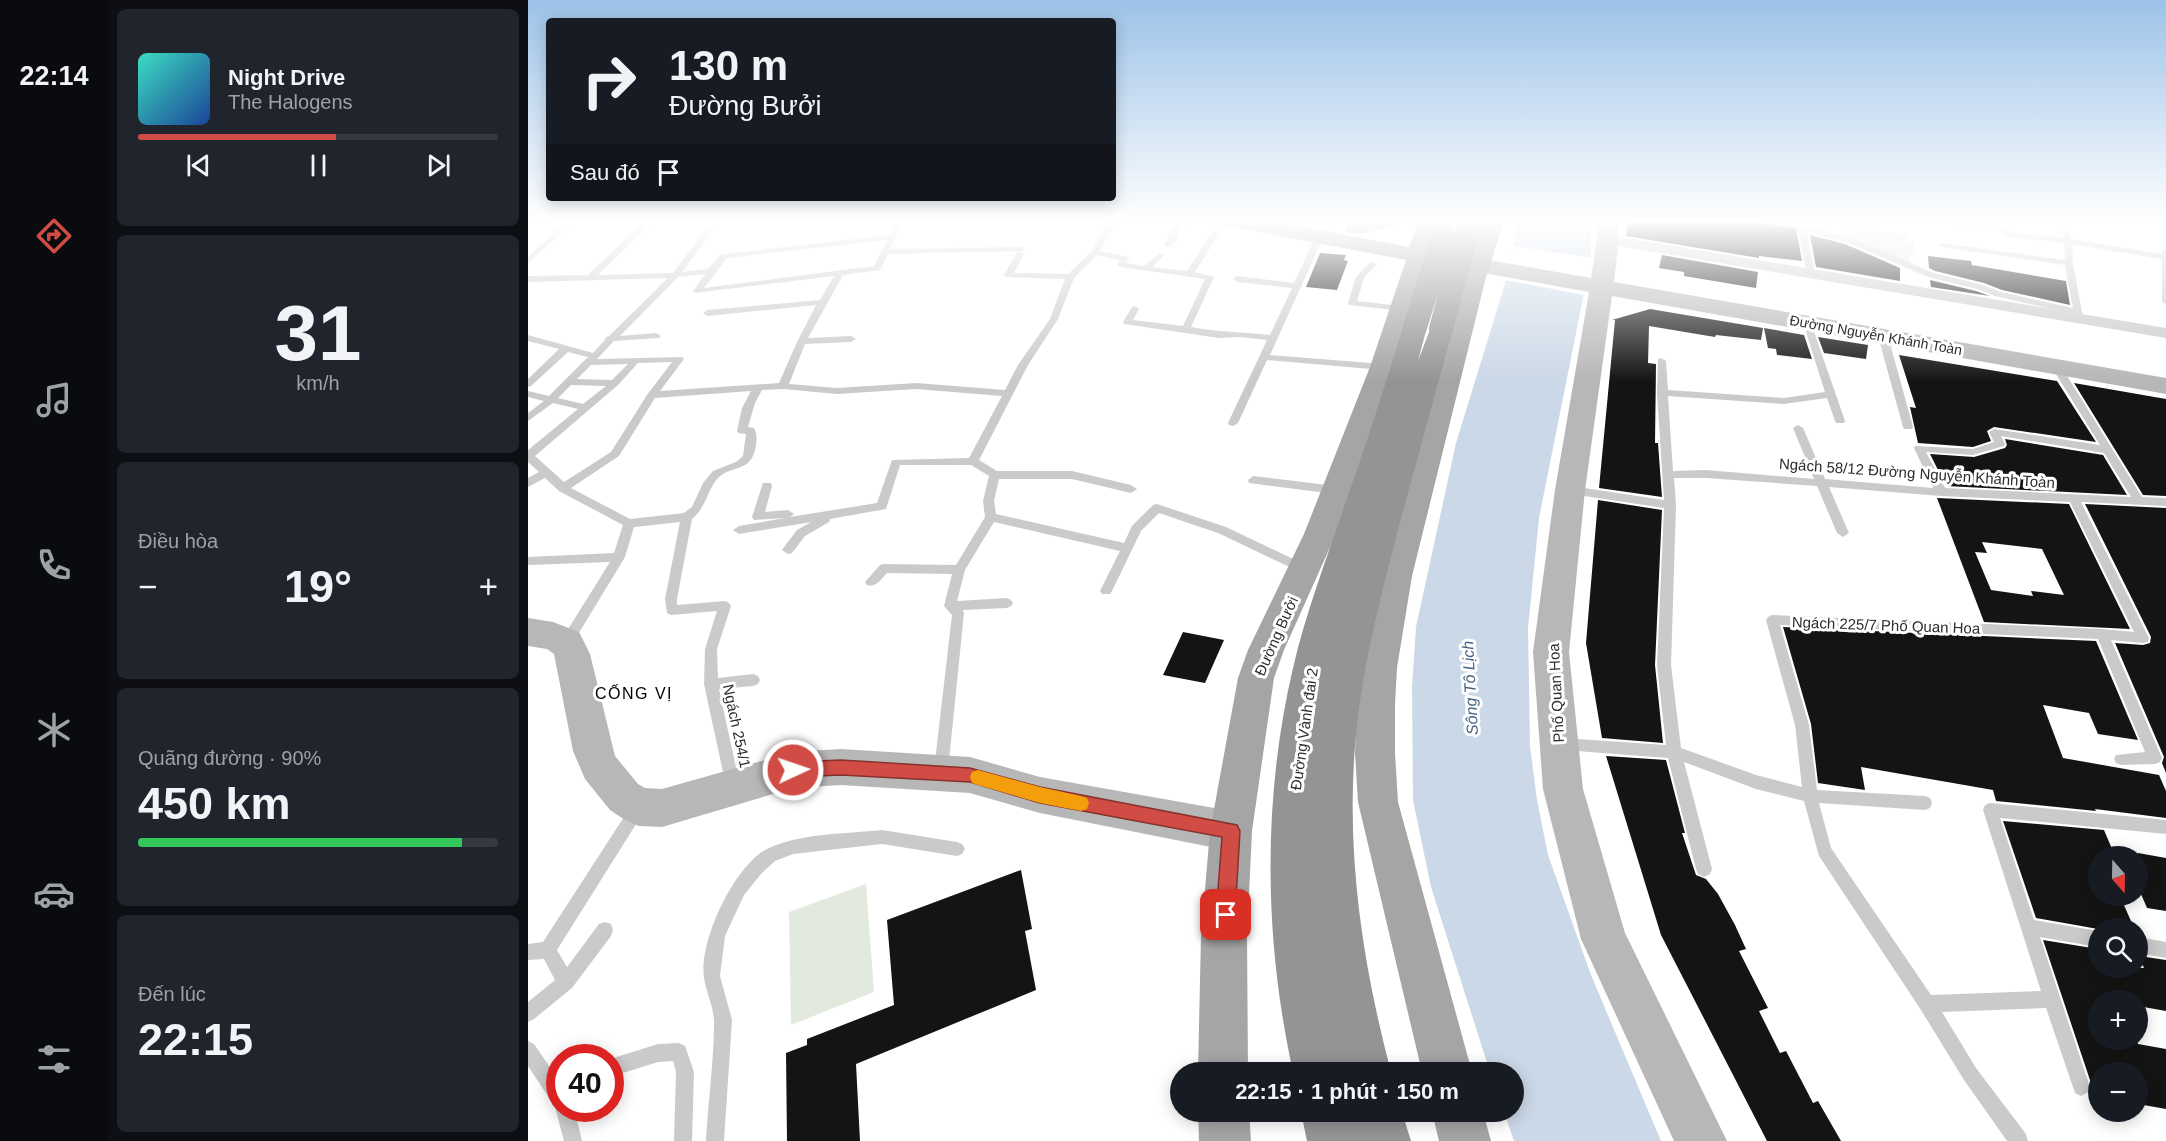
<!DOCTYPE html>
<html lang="vi">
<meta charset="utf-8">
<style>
body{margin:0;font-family:Arial,sans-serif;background:#20242c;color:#f1f3f6;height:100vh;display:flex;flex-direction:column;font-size:22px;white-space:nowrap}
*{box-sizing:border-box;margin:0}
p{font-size:20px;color:#9ea1a6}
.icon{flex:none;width:33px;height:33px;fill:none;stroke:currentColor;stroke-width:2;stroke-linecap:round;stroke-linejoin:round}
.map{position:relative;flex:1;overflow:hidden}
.details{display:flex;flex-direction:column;gap:9px;padding:9px;background:#0d0f14;width:420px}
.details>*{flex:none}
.hud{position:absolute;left:18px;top:18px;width:570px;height:183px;border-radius:6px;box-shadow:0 3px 15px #0003;background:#171b24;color:#f1f3f6;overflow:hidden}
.needle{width:39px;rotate:160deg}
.controls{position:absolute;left:1560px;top:846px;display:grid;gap:12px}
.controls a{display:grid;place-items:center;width:60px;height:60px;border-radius:50%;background:#171b24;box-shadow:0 3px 15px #0003;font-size:30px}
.speed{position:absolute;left:18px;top:1044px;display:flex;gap:12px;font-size:30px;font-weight:700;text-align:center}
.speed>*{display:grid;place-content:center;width:78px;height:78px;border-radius:50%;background:#171b24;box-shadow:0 3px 15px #0003;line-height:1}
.speed .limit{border:9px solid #d22;background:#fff;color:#111}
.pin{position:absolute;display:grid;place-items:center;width:51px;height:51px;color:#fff;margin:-26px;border-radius:12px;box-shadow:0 3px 9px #0006}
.me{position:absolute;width:66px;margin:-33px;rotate:87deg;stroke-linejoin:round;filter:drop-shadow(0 0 4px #0008)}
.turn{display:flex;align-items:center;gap:21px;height:126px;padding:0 24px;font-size:27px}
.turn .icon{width:78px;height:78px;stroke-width:2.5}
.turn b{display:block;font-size:42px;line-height:51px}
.then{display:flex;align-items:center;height:57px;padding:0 24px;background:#0003;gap:12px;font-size:22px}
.big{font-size:45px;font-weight:700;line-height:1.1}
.details .card{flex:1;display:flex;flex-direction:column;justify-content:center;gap:9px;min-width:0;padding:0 21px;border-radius:9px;background:#20242c}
.details .dial{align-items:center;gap:0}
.dial b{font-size:78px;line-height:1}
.song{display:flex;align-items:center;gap:18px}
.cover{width:72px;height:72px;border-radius:9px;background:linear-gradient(135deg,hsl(170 70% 55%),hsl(220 70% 35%))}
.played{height:6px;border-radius:3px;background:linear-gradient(90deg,#d04c44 55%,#363941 55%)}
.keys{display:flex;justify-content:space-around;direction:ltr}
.heat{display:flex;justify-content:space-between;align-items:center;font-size:33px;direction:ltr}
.charge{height:9px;border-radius:4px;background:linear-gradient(90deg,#34c759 90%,#363941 0)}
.trip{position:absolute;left:642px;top:1062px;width:354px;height:60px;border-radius:30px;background:#171b24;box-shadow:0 3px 15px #0003;font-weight:700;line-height:60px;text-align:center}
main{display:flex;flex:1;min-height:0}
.tab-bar{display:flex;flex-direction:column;width:108px;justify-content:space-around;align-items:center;background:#090b0e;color:#9ea1a6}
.tab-bar .icon{width:42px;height:42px}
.tab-bar .selected{color:#d04c44}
.tab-bar b{font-size:27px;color:#f1f3f6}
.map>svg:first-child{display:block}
.green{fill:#e2e9dd}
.water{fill:#cbd8e7}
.pier{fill:#fff}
.building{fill:#141414;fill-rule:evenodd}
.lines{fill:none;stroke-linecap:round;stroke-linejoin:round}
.lane{fill:#cacaca;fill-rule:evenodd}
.street{fill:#cacaca;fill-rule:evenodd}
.secondary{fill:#b7b7b7;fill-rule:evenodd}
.primary{fill:#a5a5a5;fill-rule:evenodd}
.highway{fill:#949494;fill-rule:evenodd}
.highway-bridge{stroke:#949494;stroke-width:24}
.route{fill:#d04c44;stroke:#87312c;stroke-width:1.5}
.slow{fill:#f59e0b}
.labels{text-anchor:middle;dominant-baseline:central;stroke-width:6;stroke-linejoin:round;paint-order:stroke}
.far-street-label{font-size:14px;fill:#2d2d2d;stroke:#fff}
.street-label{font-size:15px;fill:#2d2d2d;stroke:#fff}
.water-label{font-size:16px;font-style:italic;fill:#456486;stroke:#fff}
.neighbourhood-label{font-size:16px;letter-spacing:1.5px;fill:#000;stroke:#fff}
</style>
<main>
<nav class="tab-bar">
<b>22:14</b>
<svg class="icon selected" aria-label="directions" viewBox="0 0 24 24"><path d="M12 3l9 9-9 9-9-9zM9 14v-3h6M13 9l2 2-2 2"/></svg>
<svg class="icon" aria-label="music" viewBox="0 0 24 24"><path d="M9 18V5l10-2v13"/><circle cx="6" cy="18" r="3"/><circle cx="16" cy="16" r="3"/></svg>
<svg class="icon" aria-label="phone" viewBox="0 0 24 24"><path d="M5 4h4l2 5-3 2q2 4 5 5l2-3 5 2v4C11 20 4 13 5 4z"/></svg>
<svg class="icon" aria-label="climate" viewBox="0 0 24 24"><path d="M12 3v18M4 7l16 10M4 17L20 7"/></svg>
<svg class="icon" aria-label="car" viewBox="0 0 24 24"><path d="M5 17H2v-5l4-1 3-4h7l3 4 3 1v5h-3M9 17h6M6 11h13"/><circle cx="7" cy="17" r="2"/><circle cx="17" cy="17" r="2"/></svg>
<svg class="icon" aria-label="filters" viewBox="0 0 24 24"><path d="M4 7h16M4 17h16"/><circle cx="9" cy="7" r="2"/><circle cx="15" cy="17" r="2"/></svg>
</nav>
<section class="details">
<div class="card">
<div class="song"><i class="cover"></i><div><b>Night Drive</b><p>The Halogens</p></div></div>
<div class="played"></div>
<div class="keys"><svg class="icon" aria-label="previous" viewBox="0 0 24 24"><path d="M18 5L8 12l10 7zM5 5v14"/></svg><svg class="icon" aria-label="pause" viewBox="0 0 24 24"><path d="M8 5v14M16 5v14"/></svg><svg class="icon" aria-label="next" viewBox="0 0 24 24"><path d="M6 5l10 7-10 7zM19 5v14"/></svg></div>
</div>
<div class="card dial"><b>31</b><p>km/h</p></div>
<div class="card"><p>Điều hòa</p>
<div class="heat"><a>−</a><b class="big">19°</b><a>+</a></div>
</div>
<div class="card"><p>Quãng đường · 90%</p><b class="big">450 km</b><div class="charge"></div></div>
<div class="card"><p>Đến lúc</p><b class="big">22:15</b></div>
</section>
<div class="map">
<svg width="1638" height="1141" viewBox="0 0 1638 1141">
<rect width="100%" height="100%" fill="#fff"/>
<path class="green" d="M1316,229L1378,234L1381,241L1386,242V250L1379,262L1315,238Z
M338,884L346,992L263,1025L261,912Z"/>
<path class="water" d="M991,221H1063V258L1011,518L1000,628L1002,746L1009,800L1020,855L1063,975L1133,1141H986L976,1112H986V1072H962L903,887L885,800L884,687L888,627L928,443L976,287Z"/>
<path class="pier" d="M986,246L1063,258L1056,295L977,280Z"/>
<path class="building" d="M1100,221H1217L1268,228L1274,261L1231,256V258L1098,236Z
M1282,235L1317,244L1372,268V281L1288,267Z
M792,253L818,255L816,260L820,261L809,290L778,287Z
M1134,255L1230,272L1228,288L1156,276V272L1131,268Z
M1400,256L1443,261L1444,265L1538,281L1542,305L1474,290L1456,283L1407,271L1401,268Z
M1402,280L1448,291L1462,296L1403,287Z
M1122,309L1235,328L1233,340L1188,335L1187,337L1121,326L1120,363L1128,364L1127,443H1130L1134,497L1071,488L1087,320H1084Z
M1236,328L1276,335L1284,359L1249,355L1248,349L1240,348Z
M1290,337L1340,345L1338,359L1296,353Z
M1371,355L1529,381L1568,442L1466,427L1459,431L1463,441L1445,447L1390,443L1382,407L1388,408Z
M1546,383L1638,399V496L1615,495Z
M1477,439L1575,455L1599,495L1418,486L1402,454L1446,457L1477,448L1479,445Z
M1409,498L1541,504L1602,629L1456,622ZM1454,542L1514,549L1536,595L1503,591L1505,596L1463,590L1447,552L1459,553Z
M1070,500L1134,510L1127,665L1135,743L1074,738L1058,643Z
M1557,504L1638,508V773L1634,763L1636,757L1587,643L1615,645L1622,643L1623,637Z
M1255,627L1568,641L1610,740L1570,734L1561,713L1515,705L1535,758L1631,775L1638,791V818L1567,809L1568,811L1468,801L1465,790L1333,767L1337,790L1290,783L1283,724Z
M655,632L696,640L677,683L635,675Z
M1078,756L1138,760L1157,833H1154L1168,875L1178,879L1190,894L1207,925L1218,949L1211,951L1240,1008L1231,1011L1252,1053L1258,1051L1285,1103L1290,1101L1313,1141H1239L1133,935Z
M1475,821L1576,830L1587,856H1570V896H1592L1606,928L1570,929L1508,918Z
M1610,853L1638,858V911L1619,908L1610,887Z
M493,870L504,929L497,931L508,990L328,1064L332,1141H259L258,1053L279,1045V1039L366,1005L359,920Z
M1515,940L1570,949V968H1616L1611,956L1638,960V1011L1610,1006V1000L1570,998V1040H1609L1610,1044L1638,1049V1109L1610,1104V1072H1570V1111H1567L1561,1093L1564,1086Z"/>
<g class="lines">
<path class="lane" d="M38,221H47L0,263V257Z
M116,221H125L70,275L145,273L184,221H192L154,272L180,269L193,254H196L361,235L368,221H376L362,249L494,247L498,249L494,251L360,254L352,270L315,275L280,338L323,336L328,339L323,342L277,344L261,384L309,388L388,383L477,390L490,365L522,319L537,279L477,277L476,275L489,252H492L496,254L486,273L540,274L564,251L581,221H589L572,251L600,257L601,259L598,263L616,266L632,253L636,255L624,267L659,271L691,221H699L667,272L686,277L663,327C690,332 715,332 742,335L764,288L709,282L705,279L709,276L766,283L788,236L795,234L796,236L742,355L855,364L860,367L855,370L739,360L710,423L705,426L701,425L700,423L739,340L713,337L691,338L596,324L595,322L604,307L607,306L611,309L605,320L655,326L677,279L593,267L589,265L592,260L569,255L546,278L530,319L500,365L451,460L469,471H544L603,485L609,489L603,493L544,479H471L466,501L468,514L596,543L604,526L625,505L629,504L698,527L780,566L782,569L780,572H772L690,533L631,513L613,531L584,591L582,594H574L572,591L592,551L466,522L437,570L429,601L479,598L483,600L485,603L483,606L479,608L435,610L436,613L420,770L418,775L413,776L408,775L406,770L424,615L416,606L424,574L359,573C353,579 348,588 339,585L337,582L352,565L356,564L428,565L457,517L455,501L461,476L443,465H372L358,509L302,519L301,522L277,536L264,553L260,554L254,550L256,547L269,530L283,522L211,534L205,530L211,526L257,518L226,520L224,517L235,483H243L244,486L237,512L260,510L266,514L262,517L349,503L364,460L441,458L474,396L388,389L309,394L255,389L234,390L227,403L220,427L226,428C229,434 229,440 228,446C223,474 204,464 190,478C179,490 178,508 164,519L149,599V605L197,601L201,603L203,606L189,649L190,678L225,674L230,676L232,680L230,684L225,686L191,689L212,786L210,791L205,793L200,791L198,786L176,684L177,649L189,611L143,615L139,613L137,599L152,522L106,527L97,557L43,646L38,647L33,646L32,642L82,562L0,565V557L86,553L95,525L31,491L17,478L0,487V478L11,472L0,462V450L50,409L25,403L0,421V413L16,401L0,397V391L21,396L60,357L40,352L3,386L0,387V379L31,349L0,341V335L65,353L77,340L78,337L81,336L140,278L0,282V276L60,275ZM359,240L346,266L176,288L199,258ZM177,274L165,291L166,293L306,276L292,300L179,310L175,313L179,316L288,305L269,342L251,383L132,391L156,359L154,357L69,359L86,341L131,338L133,336L128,333L92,336L150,277ZM144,362L119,395L83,452L36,482L7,456L90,385L110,363ZM100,364L84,380L49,379L63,365ZM43,385L78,386L55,404L30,398ZM223,391L214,408L209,431L210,433L218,434L215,456L208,462L185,471L175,483L164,507L156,513L102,519L43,488L91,456L127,398Z
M651,221H660L648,235L651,237L643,247H637L636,245L641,239L638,237Z
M798,221H806L800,226L796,224Z
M1277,221H1285V229L1324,238L1406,273L1455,285L1473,292L1545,308L1537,265L1414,247L1410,245L1414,243L1537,260L1536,243L1475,236L1470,227L1477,225L1481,232L1535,238L1534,221H1542L1543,239L1634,254L1635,249H1638V305L1634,302V259L1544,244L1545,263L1555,318L1551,321L1548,320L1546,314L1467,296L1449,289L1400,277L1318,242L1279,232L1287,274L1283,277L1279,274L1270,229L1278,226Z
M1405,221L1460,224L1459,221H1467L1469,227L1465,229Z
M842,262L849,264L836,278L829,301L873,306L876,307V311L821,305L820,303L828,277Z
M1279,320L1283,323L1317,421L1316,423H1308L1307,421L1299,398L1256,404L1140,396L1145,471L1178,470L1286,479L1265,428L1270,425L1275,428L1297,479L1405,488L1386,448L1387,446L1445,449L1466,442L1461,432L1466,429L1572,445L1523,366L1528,363L1533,366L1614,497L1638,498V506L1553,502L1621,638L1620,642L1615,643L1583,640L1634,758L1632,762L1627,764L1593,765L1588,763L1586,759L1588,755L1617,752L1570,639L1252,625L1281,725L1289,790L1397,796L1402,798L1404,803L1402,808L1397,810L1291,803L1303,848L1403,995L1513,991L1455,810L1457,805L1462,803L1638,820V834L1472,818L1506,920L1570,931V947L1512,937L1562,1087L1559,1093L1553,1096L1547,1093L1518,1008L1414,1012L1448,1068L1498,1134L1500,1141H1479L1436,1080L1393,1010L1291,856L1276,801L1228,789L1156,762L1184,869L1182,874L1176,877L1170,874L1168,869L1140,758L1035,750L1030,748L1028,744L1030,740L1035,738L1138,745L1129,665L1136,508L1043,494L1037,490L1043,486L1136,500L1129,393L1130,359L1133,358L1138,361L1140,390L1256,398L1297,392L1275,323ZM1473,436L1576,453L1603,497L1417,488L1398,452L1445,455L1476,446L1477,444ZM1146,478H1178L1289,486L1309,533L1315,537L1321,533L1301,487L1413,496L1542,502L1606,632L1574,629L1244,615L1240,617L1238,620L1267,725L1274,787L1228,775L1153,748L1143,665L1148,505Z
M1355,333L1360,336L1385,427L1384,429H1376L1375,427L1350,336Z
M725,476L807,486L813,490L807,494L721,483L720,480Z
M110,801L115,803L117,808L115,813L29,950L39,967L71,924L77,922L83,924L85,930L83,936L44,988L6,1019L0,1022V1002L27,980L16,959L0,960V944L15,942L105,803Z
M354,830L429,842L434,844L437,849L434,854L429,856L354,844L265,854L247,861L233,874L216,895L197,936L192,976L204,1020L196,1141H178C180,1102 186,1061 186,1022C186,1007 178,992 176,978C171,941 205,869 237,850C269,833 318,834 354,830Z
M1610,937L1638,942V958L1610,953Z
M0,1041L6,1044L28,1076L32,1075V1108H46L54,1141H36L27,1107L0,1066Z
M151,1043L157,1046L166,1072L164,1141H146L148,1072L145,1061L130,1062L82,1077V1059L130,1044Z"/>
<path class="street" d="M1080,235L1638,328V338L1074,243L1072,240Z"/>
<path class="secondary" d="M1068,221H1090L1091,240L1086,282L1638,378V394L1084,296L1057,490L1041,652L1055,789L1097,933L1199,1141H1146L1053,939L1015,789L1005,652L1027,490L1061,292L950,272L942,270L939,265L942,260L950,258L1063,278L1069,240Z
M0,618L25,622L51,632L62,654L87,756L110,784L117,788L134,789L265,752L313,749L442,757L512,777L703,811L718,817L724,831L718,845L703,851L512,813L442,793L313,785L265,788L134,827L111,826L97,820L82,810L57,779L45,751L26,654L19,649L0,646Z"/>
<path class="primary" d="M695,221H742L881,247L890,221H912L902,251L918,254L921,259L918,264L910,266L900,264L868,367L808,534L756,650L746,678L724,831L719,936L720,1072H670L673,936L682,831L710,678L720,650L776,534L842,367L878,260L705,227L697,226Z
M828,221H868L866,226C851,229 834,236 819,233L816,228L819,223Z
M954,221H976L957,281L884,576L869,668L867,704V753L870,802L944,1072H894L830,802L827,753L829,704L833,668L850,576L933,281Z
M670,1112H721L723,1141H671Z
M904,1112H955L963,1141H911Z"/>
<path class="highway" d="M887,320L896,322L899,327L890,361L904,324L913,322L922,324L925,329C907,393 890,457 872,522C854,592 835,662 828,735C817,849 834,962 863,1072H765C736,940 734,800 765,668C778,612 799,558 817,504C838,445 857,386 875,327L878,322Z
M773,1112H874L883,1141H779Z"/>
<path class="highway-bridge" d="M887,327L916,235
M913,329L942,221"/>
</g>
<linearGradient id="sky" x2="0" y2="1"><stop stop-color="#9cc2e8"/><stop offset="0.58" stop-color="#fff"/><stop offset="1" stop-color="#fff" stop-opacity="0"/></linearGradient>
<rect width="1638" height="381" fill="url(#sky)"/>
<path class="route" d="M313,760L442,768L512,787L709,825L712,831L707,915L704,922L698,925L691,922L688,915L694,837L512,803L442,782L313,775L265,777L259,775L257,770L259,765L265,762Z"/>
<path class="slow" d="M450,770L512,787L553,796L559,798L561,803L559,809L553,811L512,803L450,785L444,783L442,777L444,772Z"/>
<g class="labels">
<g class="far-street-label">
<text transform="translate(1348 335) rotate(10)">Đường Nguyễn Khánh Toàn</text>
</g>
<g class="street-label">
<text transform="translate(1389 473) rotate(4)">Ngách 58/12 Đường Nguyễn Khánh Toàn</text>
<text transform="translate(1358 625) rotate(2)">Ngách 225/7 Phố Quan Hoa</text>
<text transform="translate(748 636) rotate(-66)">Đường Bưởi</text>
<text transform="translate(1028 693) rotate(-93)">Phố Quan Hoa</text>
<text transform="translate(209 726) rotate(78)">Ngách 254/1</text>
<text transform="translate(776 729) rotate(-82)">Đường Vành đai 2</text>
</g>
<g class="water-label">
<text transform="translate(942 688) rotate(-93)">Sông Tô Lịch</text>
</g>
<g class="neighbourhood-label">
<text x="106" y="693">CỐNG VỊ</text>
</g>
</g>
</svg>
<div class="controls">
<a><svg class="needle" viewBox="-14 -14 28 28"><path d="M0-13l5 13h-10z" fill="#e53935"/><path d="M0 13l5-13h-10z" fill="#9ea1a6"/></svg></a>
<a><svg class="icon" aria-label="search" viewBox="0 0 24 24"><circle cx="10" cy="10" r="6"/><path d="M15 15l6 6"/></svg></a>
<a>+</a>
<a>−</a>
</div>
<div class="speed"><div class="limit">40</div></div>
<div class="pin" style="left:698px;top:915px;background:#d93025"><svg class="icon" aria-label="arrive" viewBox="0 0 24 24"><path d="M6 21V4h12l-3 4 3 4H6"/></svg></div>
<svg class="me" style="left:265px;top:770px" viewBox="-20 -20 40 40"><circle r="17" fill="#d04c44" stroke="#fff" stroke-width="3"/><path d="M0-11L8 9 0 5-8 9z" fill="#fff"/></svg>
<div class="trip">22:15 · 1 phút · 150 m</div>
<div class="hud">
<div class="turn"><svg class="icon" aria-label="right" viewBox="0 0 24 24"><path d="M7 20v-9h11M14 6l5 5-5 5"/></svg><div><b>130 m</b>Đường Bưởi</div></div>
<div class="then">Sau đó<svg class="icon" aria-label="arrive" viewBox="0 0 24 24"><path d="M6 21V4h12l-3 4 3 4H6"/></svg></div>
</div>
</div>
</main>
